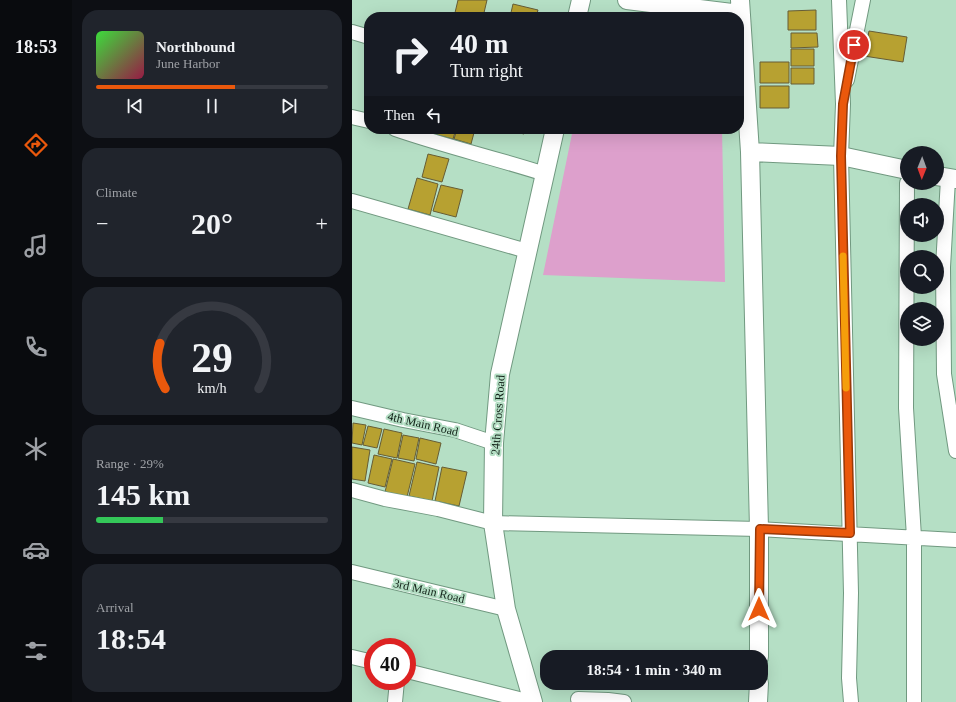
<!DOCTYPE html>
<meta charset="utf-8">
<style>
body{margin:0;font-family:Georgia,serif;background:#20242c;color:#f1f3f6;height:100vh;display:flex;flex-direction:column;font-size:15px;white-space:nowrap}
*{box-sizing:border-box;margin:0}
p{font-size:13px;color:#9ea1a6}
.icon{flex:none;width:22px;height:22px;fill:none;stroke:currentColor;stroke-width:2;stroke-linecap:round;stroke-linejoin:round}
.map{position:relative;flex:1;overflow:hidden}
.sheet{display:flex;flex-direction:column;gap:10px;padding:10px;background:#0d0f14;width:280px}
.sheet>*{flex:none}
.guide{position:absolute;left:12px;top:12px;width:380px;height:122px;border-radius:16px;box-shadow:0 4px 16px #0002;background:#171b24;color:#f1f3f6;overflow:hidden}
.needle{width:26px;rotate:181deg}
.fabs{position:absolute;left:548px;top:146px;display:grid;gap:8px}
.fabs a{display:grid;place-items:center;width:44px;height:44px;border-radius:50%;background:#171b24;box-shadow:0 4px 16px #0002;font-size:20px}
.speed{position:absolute;left:12px;top:638px;display:flex;gap:8px;font-size:20px;font-weight:700;text-align:center}
.speed>*{display:grid;place-content:center;width:52px;height:52px;border-radius:50%;background:#171b24;box-shadow:0 4px 16px #0002;line-height:1}
.speed .limit{border:6px solid #d22;background:#fff;color:#111}
.pin{position:absolute;display:grid;place-items:center;width:34px;height:34px;color:#fff;margin:-17px;border:2px solid #fff;border-radius:50%;box-shadow:0 1px 4px #0007}
.me{position:absolute;width:44px;margin:-22px;rotate:0deg;stroke-linejoin:round;filter:drop-shadow(0 0 3px #0008)}
.turn{display:flex;align-items:center;gap:14px;height:84px;padding:0 20px;font-size:18px}
.turn .icon{width:52px;height:52px;stroke-width:2.5}
.turn b{display:block;font-size:28px;line-height:34px}
.then{display:flex;align-items:center;height:38px;padding:0 20px;background:#0003;gap:8px;font-size:15px}
.big{font-size:30px;font-weight:700;line-height:1.1}
.sheet .tile{flex:1;display:flex;flex-direction:column;justify-content:center;gap:6px;min-width:0;padding:0 14px;border-radius:16px;background:#20242c}
.sheet .dial{align-items:center;gap:0}
.dial svg{height:104px;overflow:visible;fill:none;stroke:#363941;stroke-width:7;stroke-linecap:round;text-anchor:middle}
.dial text{fill:#f1f3f6;stroke:none}
.song{display:flex;align-items:center;gap:12px}
.cover{width:48px;height:48px;border-radius:6px;background:linear-gradient(135deg,hsl(120 70% 55%),hsl(340 70% 35%))}
.played{height:4px;border-radius:2px;background:linear-gradient(90deg,#ea580c 60%,#363941 60%)}
.keys{display:flex;justify-content:space-around;direction:ltr}
.heat{display:flex;justify-content:space-between;align-items:center;font-size:22px;direction:ltr}
.charge{height:6px;border-radius:3px;background:linear-gradient(90deg,#34c759 29%,#363941 0)}
.trip{position:absolute;left:188px;top:650px;width:228px;height:40px;border-radius:16px;background:#171b24;box-shadow:0 4px 16px #0002;font-weight:700;line-height:40px;text-align:center}
main{display:flex;flex:1;min-height:0}
.menu{display:flex;flex-direction:column;width:72px;justify-content:space-around;align-items:center;background:#090b0e;color:#9ea1a6}
.menu .icon{width:28px;height:28px}
.menu .on{color:#ea580c}
.menu b{font-size:18px;color:#f1f3f6}
.map>svg:first-child{display:block}
.green{fill:#dda0cc}
.building{fill:#b7a131;stroke:#665d36}
.lines{fill:none;stroke-linecap:round;stroke-linejoin:round}
.minor-casing{stroke:#719980;stroke-width:16}
.tertiary-casing{stroke:#719980;stroke-width:20}
.minor{stroke:#fff;stroke-width:14}
.tertiary{stroke:#fff;stroke-width:18}
.route-casing{stroke:#983908;stroke-width:10}
.route{stroke:#ea580c;stroke-width:7}
.slow{stroke:#f59e0b;stroke-width:7}
.labels{text-anchor:middle;dominant-baseline:central;stroke-width:4;stroke-linejoin:round;paint-order:stroke}
.street-label{font-size:12px;fill:#112117;stroke:#b5dfc5}
</style>
<main>
<nav class="menu">
<b>18:53</b>
<svg class="icon on" aria-label="directions" viewBox="0 0 24 24"><path d="M12 3l9 9-9 9-9-9zM9 14v-3h6M13 9l2 2-2 2"/></svg>
<svg class="icon" aria-label="music" viewBox="0 0 24 24"><path d="M9 18V5l10-2v13"/><circle cx="6" cy="18" r="3"/><circle cx="16" cy="16" r="3"/></svg>
<svg class="icon" aria-label="phone" viewBox="0 0 24 24"><path d="M5 4h4l2 5-3 2q2 4 5 5l2-3 5 2v4C11 20 4 13 5 4z"/></svg>
<svg class="icon" aria-label="climate" viewBox="0 0 24 24"><path d="M12 3v18M4 7l16 10M4 17L20 7"/></svg>
<svg class="icon" aria-label="car" viewBox="0 0 24 24"><path d="M5 17H2v-5l4-1 3-4h7l3 4 3 1v5h-3M9 17h6M6 11h13"/><circle cx="7" cy="17" r="2"/><circle cx="17" cy="17" r="2"/></svg>
<svg class="icon" aria-label="filters" viewBox="0 0 24 24"><path d="M4 7h16M4 17h16"/><circle cx="9" cy="7" r="2"/><circle cx="15" cy="17" r="2"/></svg>
</nav>
<section class="sheet">
<div class="tile">
<div class="song"><i class="cover"></i><div><b>Northbound</b><p>June Harbor</p></div></div>
<div class="played"></div>
<div class="keys"><svg class="icon" aria-label="previous" viewBox="0 0 24 24"><path d="M18 5L8 12l10 7zM5 5v14"/></svg><svg class="icon" aria-label="pause" viewBox="0 0 24 24"><path d="M8 5v14M16 5v14"/></svg><svg class="icon" aria-label="next" viewBox="0 0 24 24"><path d="M6 5l10 7-10 7zM19 5v14"/></svg></div>
</div>
<div class="tile"><p>Climate</p>
<div class="heat"><a>−</a><b class="big">20°</b><a>+</a></div>
</div>
<div class="tile dial"><svg viewBox="0 0 100 80">
<path d="M14 69A42 42 0 1 1 86 69"/>
<path d="M14 69A42 42 0 0 1 10 34" stroke="#ea580c"/>
<text x="50" y="56" font-size="32" font-weight="700">29</text>
<text x="50" y="72" font-size="11">km/h</text>
</svg></div>
<div class="tile"><p>Range · 29%</p><b class="big">145 km</b><div class="charge"></div></div>
<div class="tile"><p>Arrival</p><b class="big">18:54</b></div>
</section>
<div class="map">
<svg width="604" height="702" viewBox="0 0 604 702">
<rect width="100%" height="100%" fill="#b5dfc5"/>
<path class="green" d="M221,129H370L373,282L191,275Z"/>
<path class="building" d="M106,0H135L131,17H102Z
M161,4L186,10L184,17H158Z
M464,10V30H436V11Z
M517,31L555,37L551,62L512,56Z
M439,33H465L466,47L439,48Z
M439,49H462V66H439Z
M408,62H437V83H408Z
M439,68H462V84H439Z
M408,86H437V108H408Z
M66,129H85L83,135L65,131Z
M87,129H104L101,139L85,135Z
M105,129H123L119,144L102,139Z
M153,129H173L172,134Z
M76,154L97,159L90,182L70,177Z
M65,178L86,184L78,215L56,209Z
M89,185L111,190L104,217L81,211Z
M1,423L14,425L10,445L0,443Z
M16,426L30,429L25,448L11,445Z
M32,429L50,433L45,458L26,454Z
M51,435L67,438L62,461L46,458Z
M68,438L89,443L84,464L64,459Z
M0,447L18,450L13,481L0,479Z
M22,455L40,459L33,487L16,483Z
M41,459L63,464L55,497L33,492Z
M65,462L87,467L80,501L57,496Z
M90,467L115,472L107,506L83,501Z"/>
<g class="lines">
<g class="minor-casing">
<path id="minor" d="M487,0L491,104L489,156L499,593L497,678L499,702
M0,32L17,37
M495,80L511,0
M0,117L17,121
M43,129C92,146 143,158 193,174
M596,179L591,267L592,374L604,451
M555,183L554,408L562,537V702
M0,201L175,251
M0,408L51,420L103,430L142,443
M0,490L33,499L86,509L141,523L407,529L604,540
M0,572L154,609
M0,657L21,662
M55,671L179,702
M226,699L256,700L272,702
M43,702L45,681"/>
</g>
<g class="tertiary-casing">
<path id="tertiary" d="M275,0L388,14
M388,0L398,152L407,529V657
M225,17L229,0
M398,152L489,156L555,170
M585,176L604,179
M181,702L154,609L141,523L142,443L148,374L203,129
M406,702L407,683"/>
</g>
<use href="#minor" class="minor"/>
<use href="#tertiary" class="tertiary"/>
</g>
<g class="lines">
<g class="route-casing">
<path id="route" d="M407,609L408,529L498,533L489,156L491,104L502,45"/>
</g>
<use href="#route" class="route"/>
<path class="slow" d="M491,256L494,388"/>
</g>
<g class="labels">
<g class="street-label">
<text transform="translate(146 415) rotate(-86)">24th Cross Road</text>
<text transform="translate(71 424) rotate(13)">4th Main Road</text>
<text transform="translate(77 591) rotate(13)">3rd Main Road</text>
</g>
</g>
</svg>
<div class="fabs">
<a><svg class="needle" viewBox="-14 -14 28 28"><path d="M0-13l5 13h-10z" fill="#e53935"/><path d="M0 13l5-13h-10z" fill="#9ea1a6"/></svg></a>
<a><svg class="icon" aria-label="sound" viewBox="0 0 24 24"><path d="M4 9h4l5-4v14l-5-4H4zM17 9q2 3 0 6"/></svg></a>
<a><svg class="icon" aria-label="search" viewBox="0 0 24 24"><circle cx="10" cy="10" r="6"/><path d="M15 15l6 6"/></svg></a>
<a><svg class="icon" aria-label="layers" viewBox="0 0 24 24"><path d="M12 4l9 5-9 5-9-5zM3 14l9 5 9-5"/></svg></a>
</div>
<div class="speed"><div class="limit">40</div></div>
<div class="pin" style="left:502px;top:45px;background:#d93025"><svg class="icon" aria-label="arrive" viewBox="0 0 24 24"><path d="M6 21V4h12l-3 4 3 4H6"/></svg></div>
<svg class="me" style="left:407px;top:609px" viewBox="-20 -20 40 40"><path d="M0-17L14 15 0 8-14 15z" fill="#ea580c" stroke="#fff" stroke-width="4"/></svg>
<div class="trip">18:54 · 1 min · 340 m</div>
<div class="guide">
<div class="turn"><svg class="icon" aria-label="right" viewBox="0 0 24 24"><path d="M7 20v-9h11M14 6l5 5-5 5"/></svg><div><b>40 m</b>Turn right</div></div>
<div class="then">Then<svg class="icon" aria-label="left" viewBox="0 0 24 24"><path d="M17 20v-9H6M10 6l-5 5 5 5"/></svg></div>
</div>
</div>
</main>
